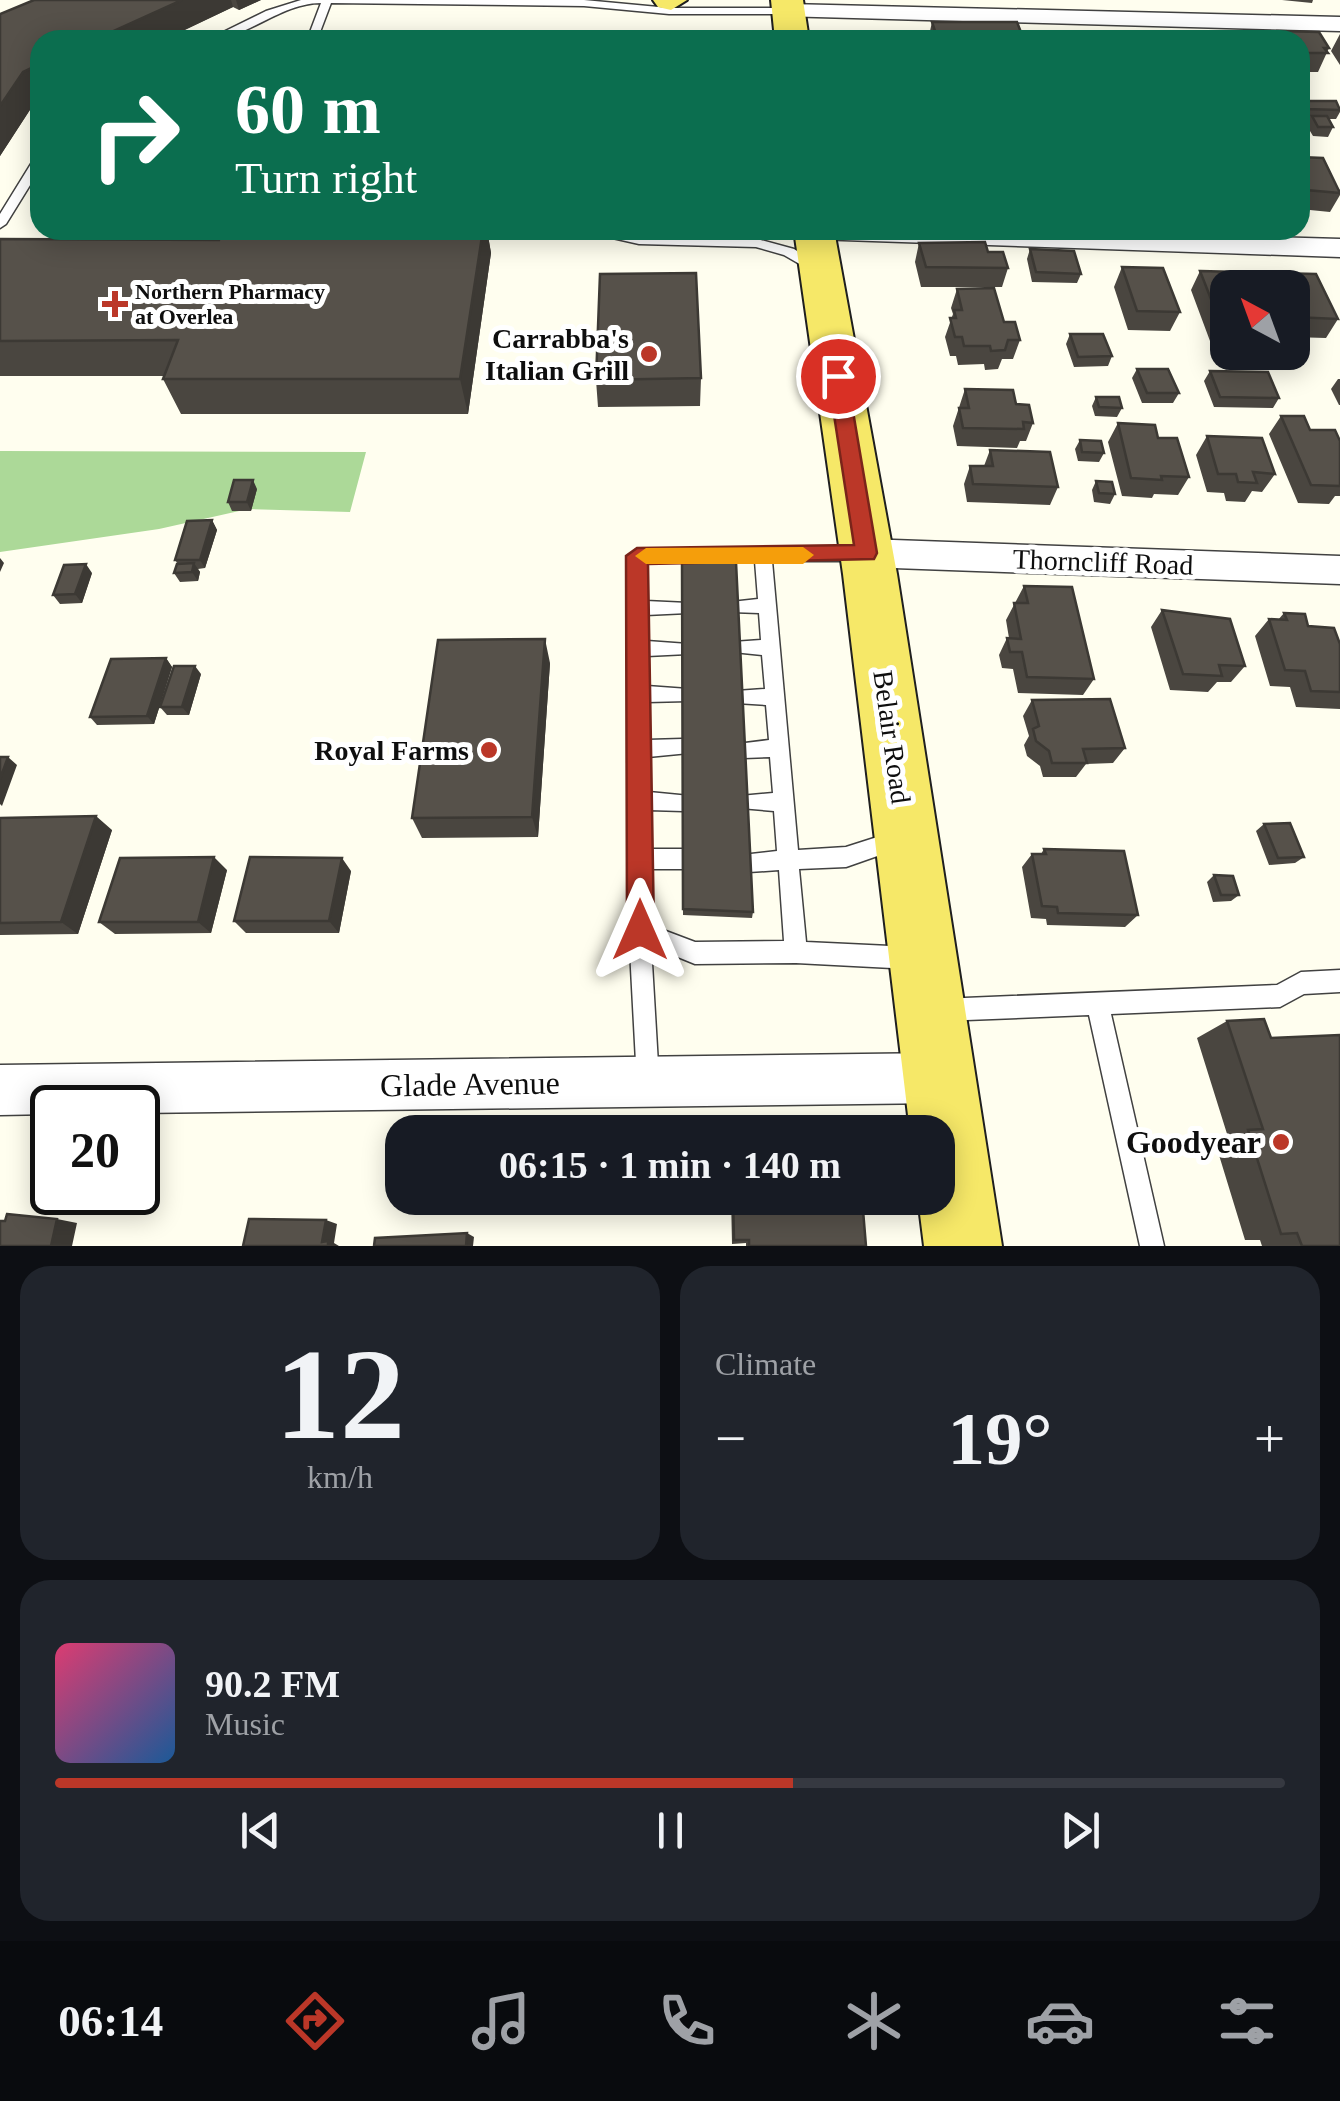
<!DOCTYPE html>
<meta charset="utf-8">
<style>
body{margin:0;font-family:Georgia,serif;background:#20242c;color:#f1f3f6;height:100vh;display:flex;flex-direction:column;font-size:38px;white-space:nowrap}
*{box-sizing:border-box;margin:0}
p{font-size:32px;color:#9ea1a6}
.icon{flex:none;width:55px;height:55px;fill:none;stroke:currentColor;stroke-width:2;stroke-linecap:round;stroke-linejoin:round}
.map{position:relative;height:1246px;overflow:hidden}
.panel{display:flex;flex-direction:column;gap:20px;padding:20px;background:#0d0f14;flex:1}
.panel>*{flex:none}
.top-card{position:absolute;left:30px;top:30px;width:1280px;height:210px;border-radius:30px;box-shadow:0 5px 25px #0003;background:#0b6e4f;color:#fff;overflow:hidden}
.needle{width:65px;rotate:319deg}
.controls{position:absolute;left:1210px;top:270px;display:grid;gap:20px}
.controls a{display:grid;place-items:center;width:100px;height:100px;border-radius:20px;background:#171b24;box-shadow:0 5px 25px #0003;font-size:50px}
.speed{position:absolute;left:30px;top:1085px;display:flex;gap:20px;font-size:50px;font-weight:700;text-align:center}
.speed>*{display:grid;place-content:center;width:130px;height:130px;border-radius:50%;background:#171b24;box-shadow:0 5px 25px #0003;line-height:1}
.speed .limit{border:5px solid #111;border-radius:15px;background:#fff;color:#111}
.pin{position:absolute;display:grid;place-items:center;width:85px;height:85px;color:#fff;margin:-42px;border:5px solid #fff;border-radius:50%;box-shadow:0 2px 10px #0007}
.me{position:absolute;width:110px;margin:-55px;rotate:0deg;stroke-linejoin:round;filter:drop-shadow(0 0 8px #0008)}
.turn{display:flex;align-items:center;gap:35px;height:210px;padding:0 40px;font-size:45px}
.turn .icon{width:130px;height:130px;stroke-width:2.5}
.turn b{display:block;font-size:70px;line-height:85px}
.big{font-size:75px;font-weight:700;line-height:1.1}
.panel .widget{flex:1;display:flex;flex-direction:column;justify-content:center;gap:15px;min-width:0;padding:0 35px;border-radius:30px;background:#20242c}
.panel .dial{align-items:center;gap:0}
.dial b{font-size:130px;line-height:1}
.song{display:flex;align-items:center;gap:30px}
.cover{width:120px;height:120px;border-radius:15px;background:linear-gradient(135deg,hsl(340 70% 55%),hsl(210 70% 35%))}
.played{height:10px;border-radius:5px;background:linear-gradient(90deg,#bb3728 60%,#363941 60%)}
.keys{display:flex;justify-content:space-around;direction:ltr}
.heat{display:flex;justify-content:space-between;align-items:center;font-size:55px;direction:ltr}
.panel .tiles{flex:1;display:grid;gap:20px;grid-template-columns:1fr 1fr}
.widget:last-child{grid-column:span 2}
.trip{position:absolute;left:385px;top:1115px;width:570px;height:100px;border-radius:30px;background:#171b24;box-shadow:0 5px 25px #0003;font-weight:700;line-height:100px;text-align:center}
.menu{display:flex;height:160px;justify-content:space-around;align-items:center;background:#090b0e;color:#9ea1a6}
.menu .icon{width:70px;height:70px}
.menu .active{color:#bb3728}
.menu b{font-size:45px;color:#f1f3f6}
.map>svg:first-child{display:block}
.forest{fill:#acd998}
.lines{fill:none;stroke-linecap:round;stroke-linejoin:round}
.service-casing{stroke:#414141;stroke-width:3}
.minor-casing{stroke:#414141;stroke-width:3}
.primary-casing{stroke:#1f1f1f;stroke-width:4}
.service{fill:#fff;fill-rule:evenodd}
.minor{fill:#fff;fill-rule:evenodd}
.primary{fill:#f6e868;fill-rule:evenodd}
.wall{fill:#4a4640}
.shaded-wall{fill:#3c3934}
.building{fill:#56514a;stroke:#3c3934;stroke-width:2.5}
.route{fill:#bb3728;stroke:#7a241a;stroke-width:2.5}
.slow{fill:#f59e0b}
.poi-dot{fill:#bb3728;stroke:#fff;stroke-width:4}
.labels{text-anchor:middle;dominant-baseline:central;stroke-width:10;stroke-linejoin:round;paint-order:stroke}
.far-poi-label{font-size:22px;font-weight:bold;fill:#0e0e0e;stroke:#fff;text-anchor:start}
.poi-label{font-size:28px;font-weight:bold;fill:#0e0e0e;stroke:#fff;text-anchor:end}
.street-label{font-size:28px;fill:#0e0e0e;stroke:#fff}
.near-street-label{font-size:32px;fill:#0e0e0e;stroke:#fff}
.near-poi-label{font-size:32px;font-weight:bold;fill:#0e0e0e;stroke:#fff;text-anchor:end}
</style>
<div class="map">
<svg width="1340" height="1246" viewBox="0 0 1340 1246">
<rect width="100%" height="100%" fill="#fffeef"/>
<path class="forest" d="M0,451L366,452L350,512L248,509L159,529L0,552Z"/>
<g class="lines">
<g class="service-casing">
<path id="service" d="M301,0H584L669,8H788L793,11L788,14H669L584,6L331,3L317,40H307L321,3C280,3 246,40 207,40L266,11Z
M40,155V169L6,224L0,228V214L34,159Z
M242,230L248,234L247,237L108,244L102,240L108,236Z
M463,230H612L639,236L757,239L794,249L822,267L815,271L810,270L784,255L756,247L639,244L608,237L468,236L463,235Z
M861,547L869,554L861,561H772L798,850L846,847L896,831L903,833L906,840L903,847L846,867L799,869L806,942L911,947L919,950L922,958L919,966L911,969L796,963L695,964L651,946L659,1081L656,1089L648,1092L640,1089L637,1081L629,931V556L637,549ZM755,561L758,599L731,602L728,607L731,612L759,613L761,640L733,642L730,647L733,652L762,655L765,689L736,691L733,697L736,703L766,705L769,740L737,744L734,750L737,756L744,758L770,757L773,793L740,796L737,802L740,808L774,811L777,851L742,855L739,862L742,869L749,872L779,870L784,941L695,942L650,925V869H683L690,866L693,859L690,852L683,849H649V810L683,811L690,808L693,802L690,796L649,792L648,757L689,753L691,747L689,741L682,739L648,740L647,702L688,701L691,695L688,689L647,686V656L688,654L691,649L688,644L647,641L646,615L688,613L691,608L688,603L646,601L645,562Z
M1340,970V992L1304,994L1280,1007L1111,1014L1164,1246H1140L1089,1015L941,1021L933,1018L930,1010L933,1002L941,999L1277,985L1301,972Z"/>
</g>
<g class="minor-casing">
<path id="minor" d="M788,4L1340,17V31L780,16V6Z
M801,230H1043L1340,239V257L814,239L804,237Z
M866,539L1340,556V584L866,567L853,563L848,553L853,543Z
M941,1053L958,1061L966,1078L958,1095L941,1103L138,1113V1108H52V1114L0,1115V1065Z"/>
</g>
<g class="primary-casing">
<path id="primary" d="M653,0H687L671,10L658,7Z
M771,0H803L809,40H775Z
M794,230H834L897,574L1002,1246H924L918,1198H938V1132H910L843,574Z"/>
</g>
<use href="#service" class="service"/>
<use href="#minor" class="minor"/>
<use href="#primary" class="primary"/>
</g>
<path class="wall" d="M34,0H261L239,10L233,7L37,99L0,156V14Z
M1282,0H1313L1312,3Z
M932,22L1024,40H928Z
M1278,31L1329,48L1318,72H1300V40H1273Z
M1340,34V65L1331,51Z
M1301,101L1340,107V112L1336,119H1328L1333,127L1328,137L1313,136L1307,126L1310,119L1300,117Z
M1300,157L1340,190V195L1330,212L1300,209Z
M223,230H487L491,253L468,414H181L163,379L164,376H0V239L219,240Z
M919,243L988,252L1008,268L1002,287H921L915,262Z
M1030,249L1081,274L1077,283L1032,282L1027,259Z
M1122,267L1180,312L1170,331L1128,330L1114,287Z
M1200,271L1228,288V341H1210L1191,290Z
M1273,273L1338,319L1326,338L1292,337V288H1265Z
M957,289L1004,322L1020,340L1013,359H1002L998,369L985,370L984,364L958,365L956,356H950L945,337L953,314L951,308Z
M1070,334L1112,356L1108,366L1074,367L1066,344Z
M1137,369L1179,393L1173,403H1142L1132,378Z
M1210,371L1279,398L1273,408L1214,407L1204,381Z
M701,378L700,406L598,407L596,380Z
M1338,379H1340V405H1339L1331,389Z
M965,389L1016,404L1033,423L1026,441H1020L1017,448L957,446L953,426Z
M1096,397L1122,408L1117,417L1095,416L1092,406Z
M1281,416L1310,430L1340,441V496H1335L1329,504L1298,503L1269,434Z
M1118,423L1158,438L1189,477L1178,495L1154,494L1152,498L1122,496L1108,442Z
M1207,436L1275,474L1262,492L1252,491L1245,502L1226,501L1224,493L1207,492L1196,455Z
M1080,440L1104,453L1099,462L1078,461L1075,449Z
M990,450L1058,487L1050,505L967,502L964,484L970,466H984Z
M1096,481L1115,494L1110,504L1094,502L1092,490Z
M257,489L251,511H232L228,502Z
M212,520L217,530L205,568L198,569L200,572L198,581L180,582L174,573L178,564L175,560Z
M682,563L753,912L752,918L683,915Z
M92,573L82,603L60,604L53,595Z
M1024,586L1094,679L1083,695L1018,693L1013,669L1002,668L999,655L1007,638H1009L1006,620Z
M1162,610L1245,666L1231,682H1217L1208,692L1170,690L1151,627Z
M1284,613L1340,644V709L1296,707L1290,687L1270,686L1255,636L1269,619L1278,620Z
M166,658L172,667L154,724L97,725L90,717Z
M550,663L538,837L422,838L412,818Z
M201,674L189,715H167L160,707Z
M1032,700L1125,748L1113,763L1086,764L1076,777H1043L1040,766L1027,756L1024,745L1029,736L1023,716Z
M0,818L112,830L78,934L0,935Z
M1264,824L1304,857L1295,863L1269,865L1256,831Z
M1044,849L1138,915L1125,927L1047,925L1046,919L1031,918L1022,867L1032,854H1041Z
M227,870L211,933L115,934L99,922Z
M351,871L339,933H246L234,921Z
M1214,875L1239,895L1231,901L1213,902L1207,882Z
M1227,1021L1340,1246H1262L1260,1240H1245L1215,1142L1228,1137L1197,1038Z
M731,1198H862L866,1246H746V1243L732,1244Z"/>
<path class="shaded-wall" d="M182,0H231L233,7L164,40H94Z
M236,0H261L239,10Z
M40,64V98L37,99L0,156V106L23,72Z
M483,230H487L491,253L468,414L460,379Z
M253,480L257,489L251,511L247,502Z
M212,520L217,530L205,568L200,560Z
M0,558L4,563L0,572Z
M194,563L200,572L198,581L192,572Z
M86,564L92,573L82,603L75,594Z
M545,639L550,663L538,837L532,817Z
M166,658L172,667L154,724L147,716Z
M195,666L201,674L189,715L182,707Z
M8,757L17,765L2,806L0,804V779Z
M96,816L112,830L78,934L61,922Z
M214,857L227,870L211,933L198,922Z
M342,858L351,871L339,933L329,921Z
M57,1219L77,1223L72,1246H51Z
M326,1220L337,1224L334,1243L339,1246H328L322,1242Z
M467,1233L474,1237L473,1246H466Z"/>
<path class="building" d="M34,0H182L94,40H40V64L23,72L0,106V14Z
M932,22H1017L1024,40H938Z
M1278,31L1319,32L1329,48H1324L1328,53H1300V40H1283Z
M1301,101H1336L1340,110L1306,109Z
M1312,116H1327L1333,127H1318Z
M1300,157L1323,158L1340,193L1306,190L1300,179Z
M223,230H483L460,379H163L178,340L0,341V239L219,240Z
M985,242L988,252H1003L1008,268L926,267L919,243Z
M1030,249L1074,251L1081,274L1036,272Z
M1122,267L1163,268L1180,312L1137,311Z
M1200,271L1241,272L1247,288H1228V322H1220Z
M696,273L701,378L596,380L600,274Z
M1273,273L1316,274L1338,319L1293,317L1292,288H1279Z
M994,288L1004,322H1015L1020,340H1008L1005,350L991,351L990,346H964L962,337H955L950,318H956L954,310H962L957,289Z
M1070,334H1103L1112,356L1078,357Z
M1137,369H1168L1179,393H1147Z
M1210,371L1268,372L1279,398L1220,397Z
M965,389L1013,390L1016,404L1029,405L1033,423L1023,422L1024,429L963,428L959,408H969Z
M1096,397H1119L1122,408L1099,407Z
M1281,416H1304L1310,430H1335L1340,441V486L1311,485Z
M1118,423L1155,425L1158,438H1177L1189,477L1161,476L1162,480L1131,478Z
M1207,436L1262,438L1275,474L1253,472L1257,483L1238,482L1236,474H1218Z
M1080,440L1101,441L1104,453L1082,452Z
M990,450L1050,452L1058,487L973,484L970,466H993Z
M234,480H253L247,502H228Z
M1096,481L1112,482L1115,494L1099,493Z
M212,520L200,560H175L187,521Z
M736,562L753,912L683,909L682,563Z
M194,563L192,572L174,573L177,564Z
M86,564L75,594L53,595L64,565Z
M1024,586L1072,587L1094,679L1027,677L1022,652H1010L1007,638L1021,639L1014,603H1028Z
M1162,610L1230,619L1245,666L1219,665L1222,676L1183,674Z
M1284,613L1305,614L1308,626L1334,628L1340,644V692L1311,691L1305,671L1285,670L1269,619L1287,620Z
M545,639L532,817L412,818L438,640Z
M166,658L147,716L90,717L111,659Z
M174,666H195L182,707H160Z
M1110,699L1125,748L1083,749L1087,763H1052L1049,751L1036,741L1033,729L1039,726L1032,700Z
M0,757H8L0,779Z
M96,816L61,922L0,923V818Z
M1290,823L1304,857L1278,858L1264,824Z
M1044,849L1124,851L1138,915L1058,913L1057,907L1042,906L1032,854H1046Z
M214,857L198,922H99L120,858Z
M250,857L342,858L329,921H234Z
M1214,875L1233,876L1239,895H1221Z
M1264,1019L1271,1038L1340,1035V1246H1302L1297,1233L1281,1234L1248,1130L1263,1129L1227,1021Z
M733,1198H862L866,1246H749V1240H734Z
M7,1214L57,1219L51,1246H0V1221H5Z
M249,1219L326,1220L322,1242L328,1241V1246H243Z
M467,1233L466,1246H374L375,1238Z"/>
<path class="route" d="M838,370L847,376L877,553L874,559L648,564L654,930L650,940L640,944L631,940L627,930L626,556L637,548L854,545L828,376Z"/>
<path class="slow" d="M803,547L814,555L803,564H646L635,556L646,548Z"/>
<g class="poi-dot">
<path d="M110 289h10v10h10v10h-10v10h-10v-10h-10v-10h10z"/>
<circle cx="649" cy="354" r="10"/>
<circle cx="489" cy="750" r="10"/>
<circle cx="1281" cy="1142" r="10"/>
</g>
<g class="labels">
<g class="far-poi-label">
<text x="135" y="291">Northern Pharmacy<tspan x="135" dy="25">at Overlea</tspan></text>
</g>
<g class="poi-label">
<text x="629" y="338">Carrabba's<tspan x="629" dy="32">Italian Grill</tspan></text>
<text x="469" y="750">Royal Farms</text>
</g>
<g class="street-label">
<text transform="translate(1103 562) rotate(2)">Thorncliff Road</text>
<text transform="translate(892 737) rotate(82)">Belair Road</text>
</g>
<g class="near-street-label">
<text transform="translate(470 1084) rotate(-1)">Glade Avenue</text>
</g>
<g class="near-poi-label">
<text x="1261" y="1142">Goodyear</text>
</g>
</g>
</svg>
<div class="controls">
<a><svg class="needle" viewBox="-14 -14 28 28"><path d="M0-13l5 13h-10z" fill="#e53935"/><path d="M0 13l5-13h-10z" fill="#9ea1a6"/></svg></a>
</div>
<div class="speed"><div class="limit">20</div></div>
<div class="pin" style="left:838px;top:376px;background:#d93025"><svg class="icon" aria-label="arrive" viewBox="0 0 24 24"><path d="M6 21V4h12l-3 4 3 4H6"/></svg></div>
<svg class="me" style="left:640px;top:930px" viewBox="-20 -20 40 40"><path d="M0-17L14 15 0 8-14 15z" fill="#bb3728" stroke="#fff" stroke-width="4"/></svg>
<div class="trip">06:15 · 1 min · 140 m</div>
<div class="top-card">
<div class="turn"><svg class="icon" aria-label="right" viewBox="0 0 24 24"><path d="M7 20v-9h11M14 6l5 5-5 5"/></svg><div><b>60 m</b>Turn right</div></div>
</div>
</div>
<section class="panel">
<div class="tiles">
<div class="widget dial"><b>12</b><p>km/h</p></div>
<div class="widget"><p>Climate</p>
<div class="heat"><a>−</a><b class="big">19°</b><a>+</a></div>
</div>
<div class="widget">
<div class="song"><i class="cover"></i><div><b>90.2 FM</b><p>Music</p></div></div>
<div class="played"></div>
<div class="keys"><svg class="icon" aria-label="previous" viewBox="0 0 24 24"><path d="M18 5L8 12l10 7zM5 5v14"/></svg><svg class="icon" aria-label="pause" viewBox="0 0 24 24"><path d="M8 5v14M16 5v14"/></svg><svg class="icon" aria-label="next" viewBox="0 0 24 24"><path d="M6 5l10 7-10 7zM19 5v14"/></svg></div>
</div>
</div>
</section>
<nav class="menu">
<b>06:14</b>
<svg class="icon active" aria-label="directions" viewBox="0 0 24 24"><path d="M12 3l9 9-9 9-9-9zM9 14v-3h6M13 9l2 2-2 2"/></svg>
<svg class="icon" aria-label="music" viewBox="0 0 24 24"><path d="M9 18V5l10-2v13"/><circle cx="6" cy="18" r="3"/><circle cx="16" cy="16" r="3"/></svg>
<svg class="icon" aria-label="phone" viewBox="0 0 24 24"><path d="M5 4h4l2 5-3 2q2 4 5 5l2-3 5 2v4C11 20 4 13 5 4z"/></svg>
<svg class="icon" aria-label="climate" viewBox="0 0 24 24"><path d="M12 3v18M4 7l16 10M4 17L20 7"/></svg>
<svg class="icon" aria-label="car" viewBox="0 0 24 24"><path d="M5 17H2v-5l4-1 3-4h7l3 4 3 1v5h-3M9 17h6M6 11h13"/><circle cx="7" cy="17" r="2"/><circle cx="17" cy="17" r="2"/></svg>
<svg class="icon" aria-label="filters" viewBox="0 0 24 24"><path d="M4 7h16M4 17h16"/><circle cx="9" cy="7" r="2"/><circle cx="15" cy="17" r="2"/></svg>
</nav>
